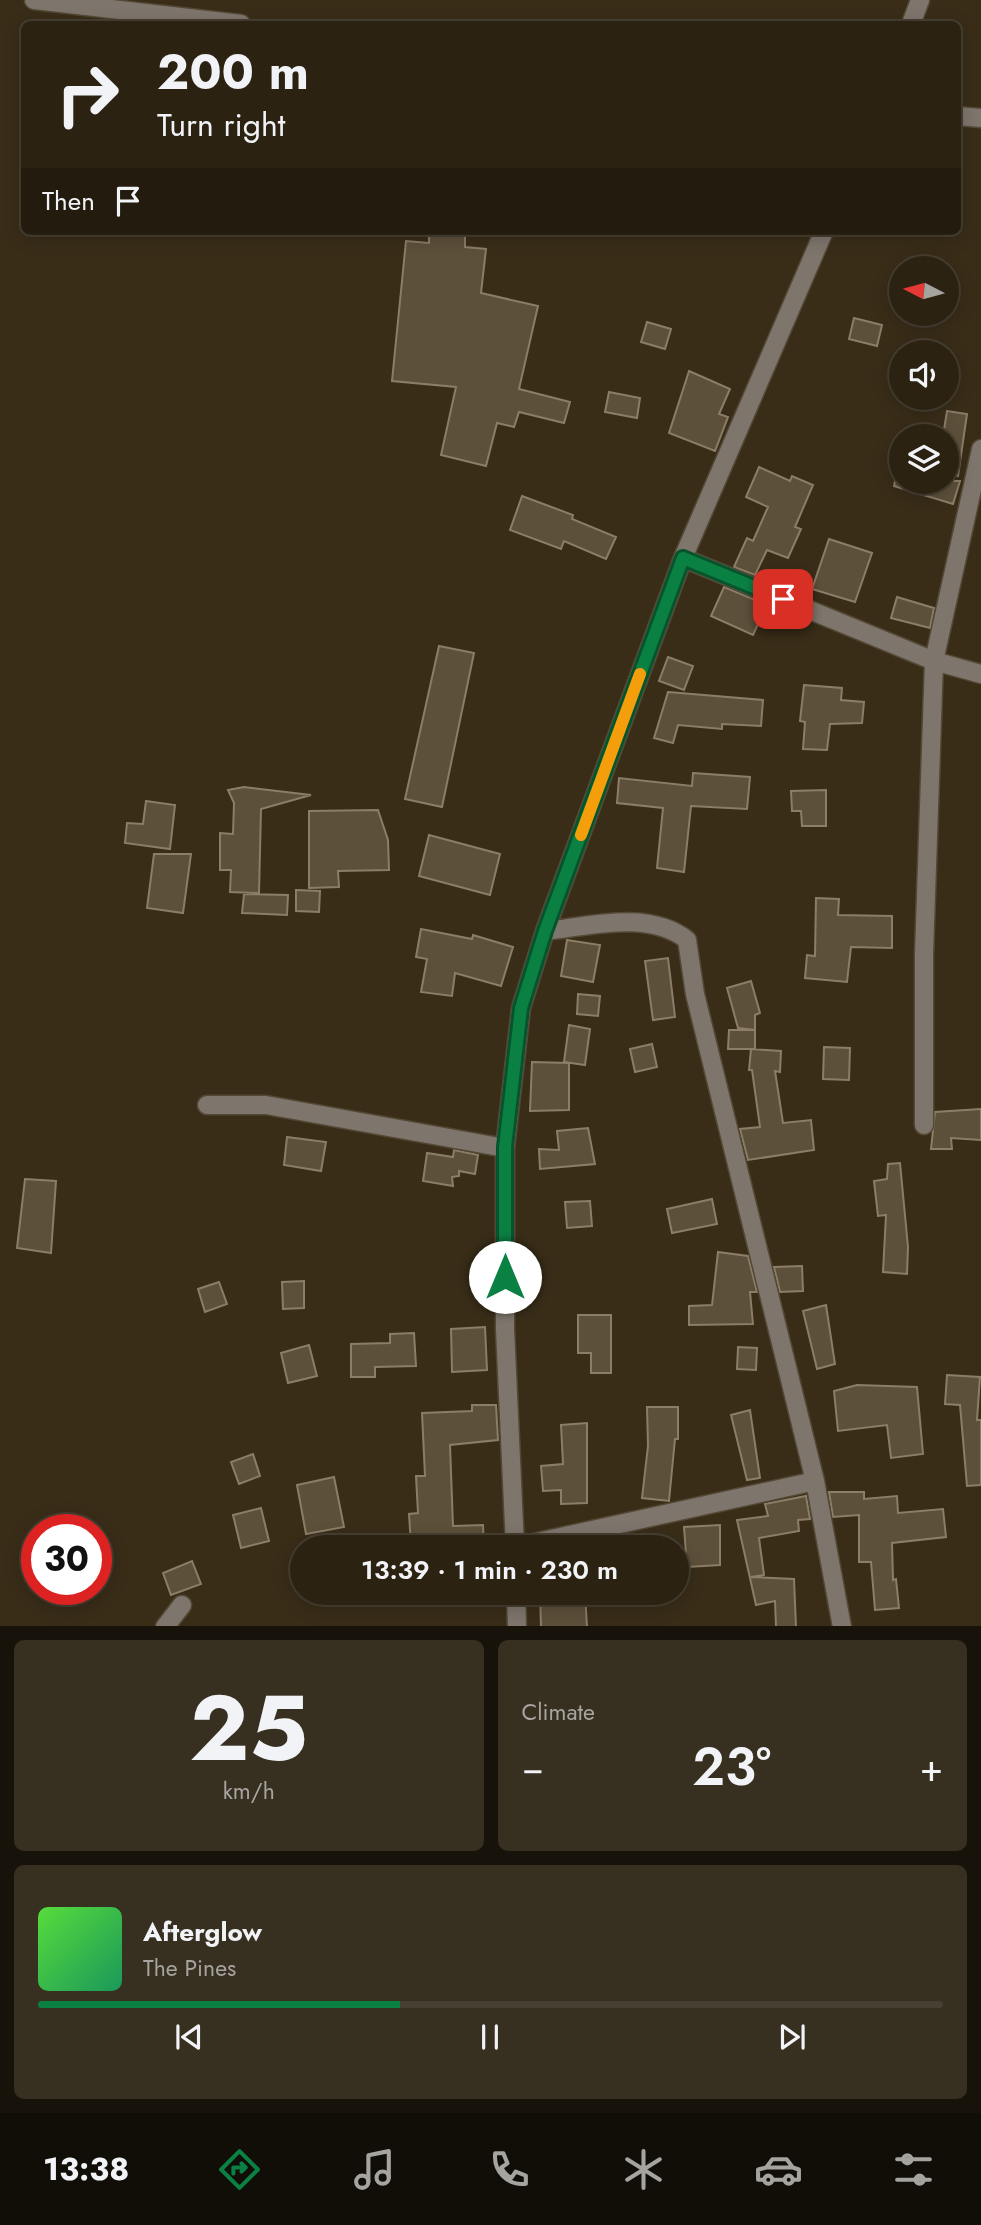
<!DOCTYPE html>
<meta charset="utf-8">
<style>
body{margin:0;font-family:Jost,sans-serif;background:#372f20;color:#f1f3f6;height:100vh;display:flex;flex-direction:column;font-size:26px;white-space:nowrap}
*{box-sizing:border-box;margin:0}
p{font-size:23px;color:#a6a49f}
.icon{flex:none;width:38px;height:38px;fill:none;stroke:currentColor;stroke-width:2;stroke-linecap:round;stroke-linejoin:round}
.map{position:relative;height:1626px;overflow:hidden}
.side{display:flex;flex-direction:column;gap:14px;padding:14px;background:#18130a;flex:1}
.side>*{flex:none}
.hud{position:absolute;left:21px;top:21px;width:940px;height:214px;border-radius:10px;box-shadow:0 4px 18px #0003,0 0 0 2px #473f32;background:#2b2212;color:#f1f3f6;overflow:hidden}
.needle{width:46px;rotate:276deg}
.buttons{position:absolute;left:889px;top:256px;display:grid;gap:14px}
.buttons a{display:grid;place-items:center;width:70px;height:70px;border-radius:50%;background:#2b2212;box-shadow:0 4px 18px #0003,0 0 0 2px #473f32;font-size:35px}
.speed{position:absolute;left:21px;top:1514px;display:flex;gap:14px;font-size:35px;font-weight:700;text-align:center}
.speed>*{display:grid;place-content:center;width:91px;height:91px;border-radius:50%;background:#2b2212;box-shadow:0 4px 18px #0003,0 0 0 2px #473f32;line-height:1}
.speed .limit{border:10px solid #d22;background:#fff;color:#111}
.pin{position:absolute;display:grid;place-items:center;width:60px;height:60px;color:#fff;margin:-30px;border-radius:14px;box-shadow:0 4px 10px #0006}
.me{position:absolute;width:77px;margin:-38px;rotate:0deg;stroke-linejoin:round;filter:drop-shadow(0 0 5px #0008)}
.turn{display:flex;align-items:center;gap:24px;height:147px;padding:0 21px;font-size:32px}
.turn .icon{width:91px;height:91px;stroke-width:2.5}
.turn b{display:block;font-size:49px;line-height:60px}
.then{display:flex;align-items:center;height:66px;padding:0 21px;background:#0003;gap:14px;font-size:26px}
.big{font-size:52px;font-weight:600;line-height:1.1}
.side .card{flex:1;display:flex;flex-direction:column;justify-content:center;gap:10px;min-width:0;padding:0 24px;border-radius:10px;background:#372f20}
.side .dial{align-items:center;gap:0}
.dial b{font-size:91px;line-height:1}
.song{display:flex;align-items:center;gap:21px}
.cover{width:84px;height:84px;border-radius:10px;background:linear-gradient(135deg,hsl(110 70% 55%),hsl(150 70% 35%))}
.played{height:7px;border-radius:4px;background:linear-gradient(90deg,#0b8043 40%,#473f32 40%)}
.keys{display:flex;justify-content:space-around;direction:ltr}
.heat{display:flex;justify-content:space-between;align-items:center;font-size:38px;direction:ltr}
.side .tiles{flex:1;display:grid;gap:14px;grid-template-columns:1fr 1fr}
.card:last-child{grid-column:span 2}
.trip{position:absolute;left:290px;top:1535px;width:399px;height:70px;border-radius:35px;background:#2b2212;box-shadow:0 4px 18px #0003,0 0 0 2px #473f32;font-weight:600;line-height:70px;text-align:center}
.menu{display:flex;height:112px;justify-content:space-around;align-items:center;background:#110e07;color:#a6a49f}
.menu .icon{width:49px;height:49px}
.menu .active{color:#0b8043}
.menu b{font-size:32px;color:#f1f3f6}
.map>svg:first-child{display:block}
.building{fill:#5d503a;stroke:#8b7d66;stroke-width:2}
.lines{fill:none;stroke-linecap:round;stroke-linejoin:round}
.minor-casing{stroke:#544835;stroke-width:21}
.minor{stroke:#7e766d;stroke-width:18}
.route-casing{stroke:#07532c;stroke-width:18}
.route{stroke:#0b8043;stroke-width:12}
.slow{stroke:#f59e0b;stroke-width:12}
</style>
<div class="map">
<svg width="981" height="1627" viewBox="0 0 981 1627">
<rect width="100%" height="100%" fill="#392d18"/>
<path class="building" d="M429,231H465V247L486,249L481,293L538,306L519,389L570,402L564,423L519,412L514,427L497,423L486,466L441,455L456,387L392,381L406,241L429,243Z
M854,318L882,325L877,346L849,339Z
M647,322L671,329L665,349L641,342Z
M689,371L730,389L719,414L728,417L715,451L669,433Z
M609,392L640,398L637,418L605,412Z
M947,411L967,414L958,476L947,475V436H943Z
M759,467L790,481L792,476L813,485L795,527L801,529L788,558L767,550L755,575L734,567L747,538L753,541L768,507L746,497Z
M895,481H960L953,504L894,486Z
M522,496L573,515L572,519L616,537L606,559L564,541L561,549L510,530Z
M829,539L872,553L855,602L812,589Z
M724,587L767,605L753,635L711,616Z
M897,597L934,608L930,628L891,618Z
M439,646L474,653L442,807L405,799Z
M668,657L693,666L684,690L659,681Z
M804,685L842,688L841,700L864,702L862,723L830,724L827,750L803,749L805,722L800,721Z
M668,692L763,700L761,726L722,724V729L678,725L673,743L654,738Z
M693,773L750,777L747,809L691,806L684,872L657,868L663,808L617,803L619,778L692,786Z
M244,787L311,795L261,809L259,893L230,892L231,870H220V833L233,834L234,803L228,790Z
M826,790V826H802L801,811H792L791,791Z
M146,801L175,805L170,849L125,843L127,823L143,824Z
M378,810L388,840L389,870L338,871L339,887L309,888V811Z
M429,835L500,854L490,895L419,876Z
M154,854H191L183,913L147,908Z
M296,890L320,891L319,912L296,911Z
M244,894L288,895L287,915L242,913Z
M816,898L839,899L838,915L892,916V948L851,947L847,982L805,978L807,955L815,956Z
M421,929L472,939L473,935L513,947L501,986L455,973L452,996L421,992L427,959L416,957Z
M567,940L600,945L593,982L561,976Z
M668,958L675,1017L653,1020L645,961Z
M751,981L760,1013L755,1015V1030L738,1028L727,988Z
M578,994L600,996L598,1016L577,1014Z
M569,1025L590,1029L585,1065L564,1062Z
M729,1030H755V1049H728Z
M652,1044L657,1067L635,1072L630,1049Z
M824,1047L850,1048L849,1080L823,1079Z
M751,1049L781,1051L780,1072L775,1071L783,1123L811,1120L814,1150L748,1160L740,1129L760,1127L752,1070H749Z
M532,1062L569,1063V1110L530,1111Z
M981,1109V1140L951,1138L952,1149H931L935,1112Z
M588,1128L595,1164L540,1169L539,1149L559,1150L557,1131Z
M287,1137L326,1142L321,1171L284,1165Z
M454,1150L478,1155L475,1174L459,1171V1176L452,1177L453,1186L423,1181L427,1153L453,1157Z
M900,1163L908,1247L907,1274L883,1272L886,1215L878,1216L874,1181L887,1179L888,1164Z
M25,1179L56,1181L51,1253L17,1248Z
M712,1199L717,1224L672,1233L667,1209Z
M590,1201L592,1226L567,1228L565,1202Z
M718,1252L748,1256L757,1292H750L753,1324L689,1325V1306L712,1305Z
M802,1266L803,1291L780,1292L774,1267Z
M304,1281V1308L283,1309L282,1282Z
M219,1282L227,1304L205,1312L198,1289Z
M826,1305L835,1364L817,1369L803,1311Z
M578,1315H611V1373H591V1353H578Z
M485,1327L487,1370L452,1372L451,1329Z
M414,1333L416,1366L375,1367V1377H351V1344L390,1343V1334Z
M309,1345L317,1376L288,1383L281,1353Z
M738,1347L757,1348L756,1370L737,1369Z
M947,1375L980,1377L977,1420H981V1485L967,1486L960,1405L945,1404Z
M857,1385L917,1387L923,1454L891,1458L887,1425L838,1431L834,1391Z
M472,1405H496L498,1440L450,1445L453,1526L483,1525L484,1547H453V1542L411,1545L409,1514L418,1513L416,1476H425L422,1413L472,1411Z
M647,1407H678V1439H675L669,1501L642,1498L648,1446Z
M750,1410L760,1478L747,1480L731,1415Z
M587,1423V1503L561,1504V1490L543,1491L541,1466L563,1464L561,1425Z
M253,1454L260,1476L239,1484L231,1462Z
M334,1477L344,1527L306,1534L297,1485Z
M829,1492H864V1499L897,1496L898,1513L943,1509L946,1537L892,1543L893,1580L896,1579L899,1608L875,1610L871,1562H859V1515L833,1517Z
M806,1496L810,1519L798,1520L799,1531L759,1538L764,1575L751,1577L794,1579L796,1627H776L775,1601L756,1605L737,1520L768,1516L765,1504Z
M261,1508L269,1541L241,1548L233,1515Z
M720,1525V1565L687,1567L684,1527Z
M192,1561L201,1584L171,1595L163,1573Z
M540,1592H585L587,1627H541Z"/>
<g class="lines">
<g class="minor-casing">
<path id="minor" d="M34,0L241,24
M911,24L920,0
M957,116L981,118
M683,558L934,661L981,674
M545,931C591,926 649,910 687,940L695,994L815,1481L842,1627
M207,1105H266L505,1148
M924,1125V954L934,661L981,449
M515,1547L505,1329V1148L521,1008L545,931L683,558L824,231
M515,1547L815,1481
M516,1592L517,1627
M165,1627L182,1605"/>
</g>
<use href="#minor" class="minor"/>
</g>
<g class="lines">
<g class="route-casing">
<path id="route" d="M505,1277V1147L521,1008L545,931L683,558L783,599"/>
</g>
<use href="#route" class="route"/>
<path class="slow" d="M581,835L640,674"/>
</g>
</svg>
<div class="buttons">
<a><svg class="needle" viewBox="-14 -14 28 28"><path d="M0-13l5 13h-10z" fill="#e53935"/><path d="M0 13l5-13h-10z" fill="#a6a49f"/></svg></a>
<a><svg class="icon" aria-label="sound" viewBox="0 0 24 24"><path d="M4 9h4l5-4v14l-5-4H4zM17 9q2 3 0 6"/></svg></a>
<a><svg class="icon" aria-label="layers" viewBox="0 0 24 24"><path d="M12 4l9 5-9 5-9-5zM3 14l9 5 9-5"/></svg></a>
</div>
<div class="speed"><div class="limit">30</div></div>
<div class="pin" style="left:783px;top:599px;background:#d93025"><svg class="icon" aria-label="arrive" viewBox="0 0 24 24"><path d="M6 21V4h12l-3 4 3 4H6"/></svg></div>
<svg class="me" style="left:505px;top:1277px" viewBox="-20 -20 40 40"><circle r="19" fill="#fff"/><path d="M0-13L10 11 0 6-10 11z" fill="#0b8043"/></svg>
<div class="trip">13:39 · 1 min · 230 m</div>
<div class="hud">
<div class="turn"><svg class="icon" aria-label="right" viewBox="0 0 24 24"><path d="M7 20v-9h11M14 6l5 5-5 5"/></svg><div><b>200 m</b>Turn right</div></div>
<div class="then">Then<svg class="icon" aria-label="arrive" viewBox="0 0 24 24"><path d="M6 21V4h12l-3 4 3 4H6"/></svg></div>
</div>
</div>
<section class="side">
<div class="tiles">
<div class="card dial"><b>25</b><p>km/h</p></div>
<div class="card"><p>Climate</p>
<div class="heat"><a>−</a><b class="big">23°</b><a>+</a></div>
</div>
<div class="card">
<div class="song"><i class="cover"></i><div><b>Afterglow</b><p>The Pines</p></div></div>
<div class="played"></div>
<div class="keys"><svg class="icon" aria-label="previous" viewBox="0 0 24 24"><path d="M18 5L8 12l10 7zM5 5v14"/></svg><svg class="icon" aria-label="pause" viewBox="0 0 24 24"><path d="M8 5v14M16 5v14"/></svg><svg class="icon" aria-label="next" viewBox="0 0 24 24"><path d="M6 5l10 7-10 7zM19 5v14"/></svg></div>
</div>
</div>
</section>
<nav class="menu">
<b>13:38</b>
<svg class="icon active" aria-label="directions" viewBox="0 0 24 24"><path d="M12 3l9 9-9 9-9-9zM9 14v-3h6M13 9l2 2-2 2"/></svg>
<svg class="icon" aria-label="music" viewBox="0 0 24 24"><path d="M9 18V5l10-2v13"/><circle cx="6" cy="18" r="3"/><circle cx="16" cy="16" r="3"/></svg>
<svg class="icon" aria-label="phone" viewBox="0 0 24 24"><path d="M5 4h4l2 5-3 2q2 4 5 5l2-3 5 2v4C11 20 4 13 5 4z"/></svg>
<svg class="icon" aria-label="climate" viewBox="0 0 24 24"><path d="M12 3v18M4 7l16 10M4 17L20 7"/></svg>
<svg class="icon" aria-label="car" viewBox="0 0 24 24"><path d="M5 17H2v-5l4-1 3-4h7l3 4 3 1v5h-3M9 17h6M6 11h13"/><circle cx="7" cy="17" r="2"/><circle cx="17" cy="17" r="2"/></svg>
<svg class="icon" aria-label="filters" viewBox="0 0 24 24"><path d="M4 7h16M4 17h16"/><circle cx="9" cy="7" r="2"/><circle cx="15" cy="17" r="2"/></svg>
</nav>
